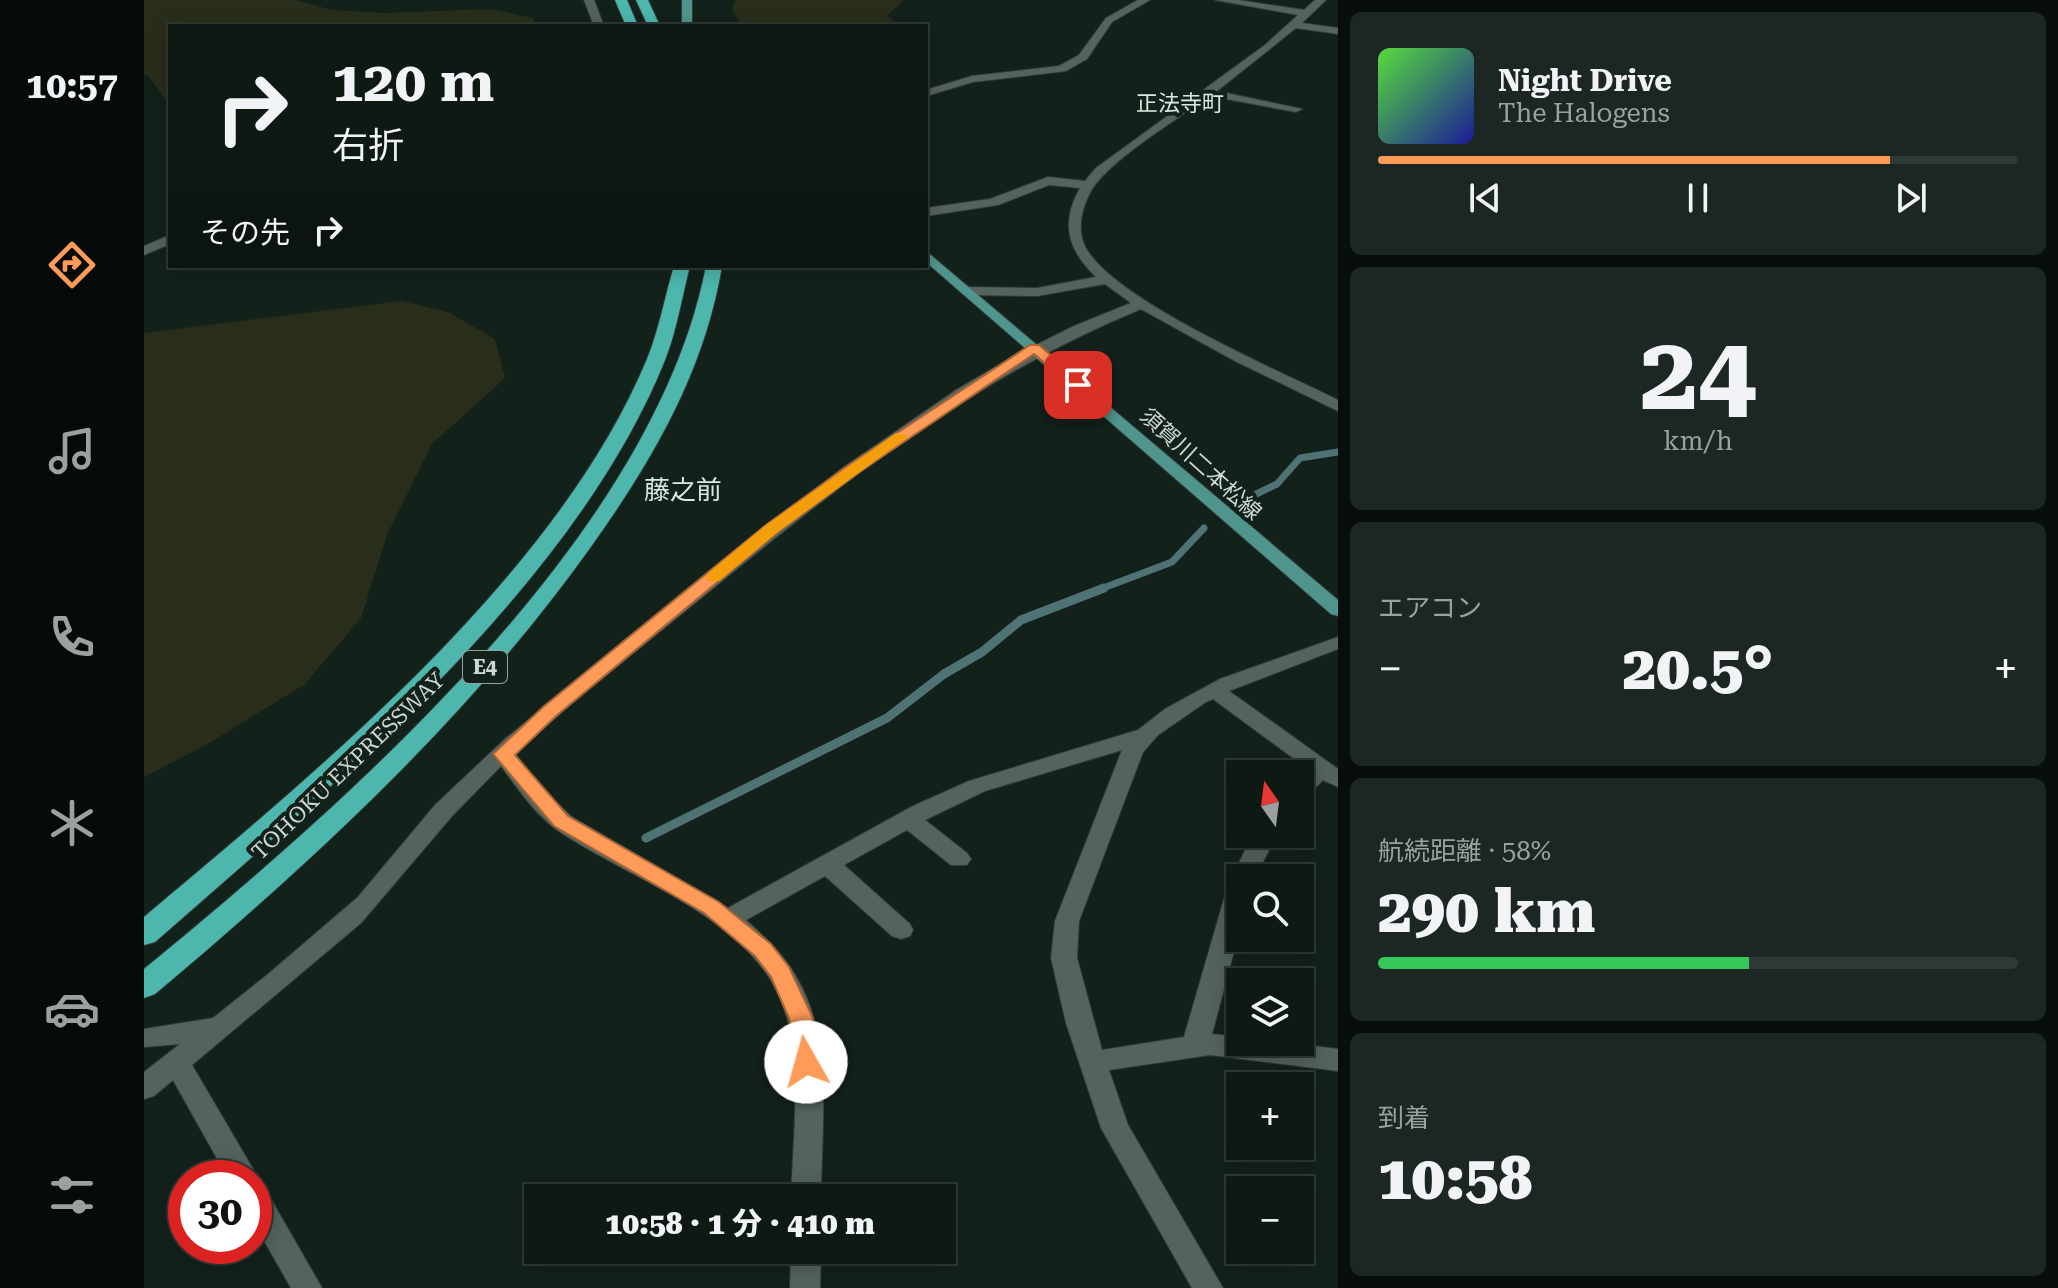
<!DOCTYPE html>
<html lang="ja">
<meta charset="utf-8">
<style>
body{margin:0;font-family:"Roboto Serif","Noto Sans JP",serif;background:#1c2622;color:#f1f3f6;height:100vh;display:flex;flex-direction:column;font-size:30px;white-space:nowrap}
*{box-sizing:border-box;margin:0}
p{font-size:26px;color:#9ba0a0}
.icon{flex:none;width:44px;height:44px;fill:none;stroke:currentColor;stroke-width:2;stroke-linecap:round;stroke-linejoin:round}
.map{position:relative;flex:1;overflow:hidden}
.details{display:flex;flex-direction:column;gap:12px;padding:12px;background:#080e0b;width:720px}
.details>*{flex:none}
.banner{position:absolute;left:24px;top:24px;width:760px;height:244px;border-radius:0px;box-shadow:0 4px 20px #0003,0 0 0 2px #2e3834;background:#0e1914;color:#f1f3f6;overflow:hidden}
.needle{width:52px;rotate:346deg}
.buttons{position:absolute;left:1082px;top:760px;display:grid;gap:16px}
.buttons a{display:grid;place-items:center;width:88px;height:88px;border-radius:0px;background:#0e1914;box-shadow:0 4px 20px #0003,0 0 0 2px #2e3834;font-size:40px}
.speed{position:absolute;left:24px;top:1160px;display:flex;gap:16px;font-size:40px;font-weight:700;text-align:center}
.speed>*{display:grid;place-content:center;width:104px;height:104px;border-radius:50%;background:#0e1914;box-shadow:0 4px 20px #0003,0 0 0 2px #2e3834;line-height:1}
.speed .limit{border:12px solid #d22;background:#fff;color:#111}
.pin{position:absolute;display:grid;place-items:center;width:68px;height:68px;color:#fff;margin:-34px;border-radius:16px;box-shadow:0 4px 12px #0006}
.me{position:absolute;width:88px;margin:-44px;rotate:353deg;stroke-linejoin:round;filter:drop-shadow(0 0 6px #0008)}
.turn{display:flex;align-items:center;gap:28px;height:168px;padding:0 32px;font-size:36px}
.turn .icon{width:104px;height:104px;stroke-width:2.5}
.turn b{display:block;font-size:56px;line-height:68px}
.then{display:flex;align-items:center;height:76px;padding:0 32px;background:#0003;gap:16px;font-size:30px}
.big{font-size:60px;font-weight:800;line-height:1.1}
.details .card{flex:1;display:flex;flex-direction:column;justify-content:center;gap:12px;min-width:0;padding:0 28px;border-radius:12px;background:#1c2622}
.details .dial{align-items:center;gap:0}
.dial b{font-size:104px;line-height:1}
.song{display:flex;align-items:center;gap:24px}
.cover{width:96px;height:96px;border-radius:12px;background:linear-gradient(135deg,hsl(110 70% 55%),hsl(240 70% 35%))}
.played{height:8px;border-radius:4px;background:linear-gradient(90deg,#fe9b58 80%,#2e3834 80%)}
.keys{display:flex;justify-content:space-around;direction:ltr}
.heat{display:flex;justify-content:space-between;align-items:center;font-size:44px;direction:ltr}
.charge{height:12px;border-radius:6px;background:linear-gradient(90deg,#34c759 58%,#2e3834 0)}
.trip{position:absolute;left:380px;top:1184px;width:432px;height:80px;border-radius:0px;background:#0e1914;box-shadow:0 4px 20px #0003,0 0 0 2px #2e3834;font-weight:800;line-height:80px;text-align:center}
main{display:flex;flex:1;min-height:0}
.tab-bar{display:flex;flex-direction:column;width:144px;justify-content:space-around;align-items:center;background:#060a08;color:#9ba0a0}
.tab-bar .icon{width:56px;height:56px}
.tab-bar .current{color:#fe9b58}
.tab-bar b{font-size:36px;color:#f1f3f6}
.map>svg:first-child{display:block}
.green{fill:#292e1b}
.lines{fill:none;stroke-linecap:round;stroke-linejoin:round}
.stream-far1{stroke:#4f7275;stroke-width:7}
.stream{stroke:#4f7275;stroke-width:9}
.minor-casing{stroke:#323b37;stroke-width:2}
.major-casing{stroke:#323b37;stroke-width:2}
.highway-casing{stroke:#323b37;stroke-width:2}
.minor{fill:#54635c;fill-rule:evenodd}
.major{fill:#50958d;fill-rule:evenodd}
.highway{fill:#4db7ae;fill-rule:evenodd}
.route{fill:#fe9b58;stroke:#a56539;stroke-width:2}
.slow{fill:#f59e0b}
.labels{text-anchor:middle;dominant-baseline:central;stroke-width:8;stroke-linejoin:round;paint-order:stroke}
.shield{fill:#13211b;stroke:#97a19c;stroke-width:2}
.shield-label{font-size:20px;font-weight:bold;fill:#cfd8d3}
.far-quarter-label{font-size:22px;fill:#d7e9e0;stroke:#13211b}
.street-label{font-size:22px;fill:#cfd8d3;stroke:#13211b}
.quarter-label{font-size:26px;fill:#d7e9e0;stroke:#13211b}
</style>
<main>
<nav class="tab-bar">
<b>10:57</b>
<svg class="icon current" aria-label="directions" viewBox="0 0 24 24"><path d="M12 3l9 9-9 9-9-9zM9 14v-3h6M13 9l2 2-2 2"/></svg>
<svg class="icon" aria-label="music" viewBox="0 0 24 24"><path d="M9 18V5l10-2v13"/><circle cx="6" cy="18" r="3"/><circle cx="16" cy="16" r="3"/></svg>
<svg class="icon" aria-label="phone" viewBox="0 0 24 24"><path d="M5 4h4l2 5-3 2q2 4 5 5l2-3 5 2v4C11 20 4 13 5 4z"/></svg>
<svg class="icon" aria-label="climate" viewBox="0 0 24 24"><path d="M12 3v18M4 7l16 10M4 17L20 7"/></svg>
<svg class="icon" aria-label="car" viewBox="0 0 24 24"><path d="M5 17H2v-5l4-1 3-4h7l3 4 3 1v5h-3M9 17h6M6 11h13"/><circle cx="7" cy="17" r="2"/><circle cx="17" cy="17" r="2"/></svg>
<svg class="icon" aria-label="filters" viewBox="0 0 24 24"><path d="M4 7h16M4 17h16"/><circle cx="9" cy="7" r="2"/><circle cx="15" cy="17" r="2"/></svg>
</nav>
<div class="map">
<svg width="1194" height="1288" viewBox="0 0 1194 1288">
<rect width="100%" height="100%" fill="#13211b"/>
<path class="green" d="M0,0H151L188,10L240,13L347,9L389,18L392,26H26V106L4,75H0Z
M591,0H760L743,16L759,26H599L588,10Z
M257,301L304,312L351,339L361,378L288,444L243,535L217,618L161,684L62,745L0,777V333Z"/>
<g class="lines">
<path class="stream-far1" d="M1100,500L1133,484L1156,458L1194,452
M954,590L1028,562L1060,528"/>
<path class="stream" d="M502,838L743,718L800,674L838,652L877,620L960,588"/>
<g class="minor-casing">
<path id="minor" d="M440,0H450L460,26H450Z
M994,0H1006L968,22L943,59L922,71L829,82L782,96V90L828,76L915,66L935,55L962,18Z
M1071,0H1094L1160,10L1171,0H1182L1158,23L1194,28V34L1152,28L1073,91L1158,109L1152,112L1066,96C1034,119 965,160 947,191C937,209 932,232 943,250C975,302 1135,371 1194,400V411L1091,361L997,309C827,379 698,483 557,598C495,649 430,699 371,754L403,794L428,817L584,908L769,806L825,781L994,730L1021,709L1076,679L1194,637V649L1085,691L1194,769V787L1179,780L1164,795L1156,798V777L1164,769L1069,699L1062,702L1014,735L999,752L935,921L933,958L958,1050L1040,1037L1084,885L1109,834H1133L1111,878H1096V929L1068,1034L1096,1037V1042H1136L1194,1049V1071L1066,1055L965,1070L984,1125L1079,1288H1048L957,1128L922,1023L907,958L911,921L978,750L841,791L781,820L823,853L827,859L823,865H807L763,830L700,865L766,924L769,930L766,936L757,939L748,936L681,876L602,920C622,938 641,956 654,980C690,1042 677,1130 677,1198H647C649,1141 657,1079 644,1022C621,920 490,883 413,830C390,813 374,789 357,766L308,816L217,923L48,1065L109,1169L113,1178L111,1184L120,1187L178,1288H147L110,1223V1178H84L29,1080L10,1096L0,1099V1072L36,1044L0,1047V1029L69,1018L123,975L214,897L291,805L362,738L700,467L812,390L870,356L930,326L987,303L961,284L893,296L823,295L816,291L823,287L893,288L952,277C924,250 916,223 936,188L905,185L854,205L782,216V208L846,199L904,177L941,181L952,168L1121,45L1154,15Z
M26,235V244L0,255V246Z
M647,1250H677L676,1288H646Z"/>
</g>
<g class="major-casing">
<path id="major" d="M538,0H548V26H538Z
M782,251L1194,600V616L1187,614L782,262Z"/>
</g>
<g class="highway-casing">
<path id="highway" d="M471,0H483L494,26H482Z
M492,0H504L516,26H504Z
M530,266H546C538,296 533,330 521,360C432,583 189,786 11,942L0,945V917C175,770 414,574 503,359C515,330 521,296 530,266Z
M562,266H578C560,373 508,461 446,548C324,719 170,860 11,994L0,998V969C205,801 510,536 562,266Z"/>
</g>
<use href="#minor" class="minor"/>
<use href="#major" class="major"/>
<use href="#highway" class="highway"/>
</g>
<path class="route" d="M886,345H895L939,382V388H929L890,354L714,473L634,532L412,716L371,755L424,816L575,902L627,944L645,967L669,1018L675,1062L671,1069L662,1072L654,1069L645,1018L627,977L611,956L560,913L410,826L349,754L399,707L622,525L703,466Z"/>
<path class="slow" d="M752,433L765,436L634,532L575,581H563V574L622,525Z"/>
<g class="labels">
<rect class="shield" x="319" y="651" width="44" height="32" rx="6"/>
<g class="shield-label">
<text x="341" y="667">E4</text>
</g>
<g class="far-quarter-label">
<text x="1036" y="103">正法寺町</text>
</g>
<g class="street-label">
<text transform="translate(1057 464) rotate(42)">須賀川二本松線</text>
<text transform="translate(204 766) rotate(-44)">TOHOKU EXPRESSWAY</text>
</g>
<g class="quarter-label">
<text x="539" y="490">藤之前</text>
</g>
</g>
</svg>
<div class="buttons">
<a><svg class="needle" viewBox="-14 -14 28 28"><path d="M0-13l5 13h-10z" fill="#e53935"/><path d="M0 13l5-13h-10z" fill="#9ba0a0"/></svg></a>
<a><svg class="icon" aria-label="search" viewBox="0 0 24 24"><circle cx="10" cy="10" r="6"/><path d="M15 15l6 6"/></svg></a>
<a><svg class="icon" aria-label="layers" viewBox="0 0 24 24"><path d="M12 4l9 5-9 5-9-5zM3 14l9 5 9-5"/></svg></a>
<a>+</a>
<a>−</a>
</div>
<div class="speed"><div class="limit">30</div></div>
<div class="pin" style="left:934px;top:385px;background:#d93025"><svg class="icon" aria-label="arrive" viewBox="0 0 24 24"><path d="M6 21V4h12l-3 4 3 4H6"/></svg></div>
<svg class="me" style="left:662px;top:1062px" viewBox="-20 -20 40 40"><circle r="19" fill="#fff"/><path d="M0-13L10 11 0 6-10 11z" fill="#fe9b58"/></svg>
<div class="trip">10:58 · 1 分 · 410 m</div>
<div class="banner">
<div class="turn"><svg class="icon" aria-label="right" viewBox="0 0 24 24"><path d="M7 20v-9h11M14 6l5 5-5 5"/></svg><div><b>120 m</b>右折</div></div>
<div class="then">その先<svg class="icon" aria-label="right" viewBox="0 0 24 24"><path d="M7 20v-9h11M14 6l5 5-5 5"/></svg></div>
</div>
</div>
<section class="details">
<div class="card">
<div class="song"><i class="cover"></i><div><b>Night Drive</b><p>The Halogens</p></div></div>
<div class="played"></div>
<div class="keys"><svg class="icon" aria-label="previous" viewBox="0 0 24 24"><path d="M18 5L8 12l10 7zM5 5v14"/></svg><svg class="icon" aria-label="pause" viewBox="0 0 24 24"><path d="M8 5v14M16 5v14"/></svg><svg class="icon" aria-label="next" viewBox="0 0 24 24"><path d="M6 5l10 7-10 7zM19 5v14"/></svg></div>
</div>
<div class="card dial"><b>24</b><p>km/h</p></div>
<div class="card"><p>エアコン</p>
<div class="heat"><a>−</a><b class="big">20.5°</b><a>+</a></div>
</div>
<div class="card"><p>航続距離 · 58%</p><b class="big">290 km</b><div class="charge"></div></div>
<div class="card"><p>到着</p><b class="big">10:58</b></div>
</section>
</main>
